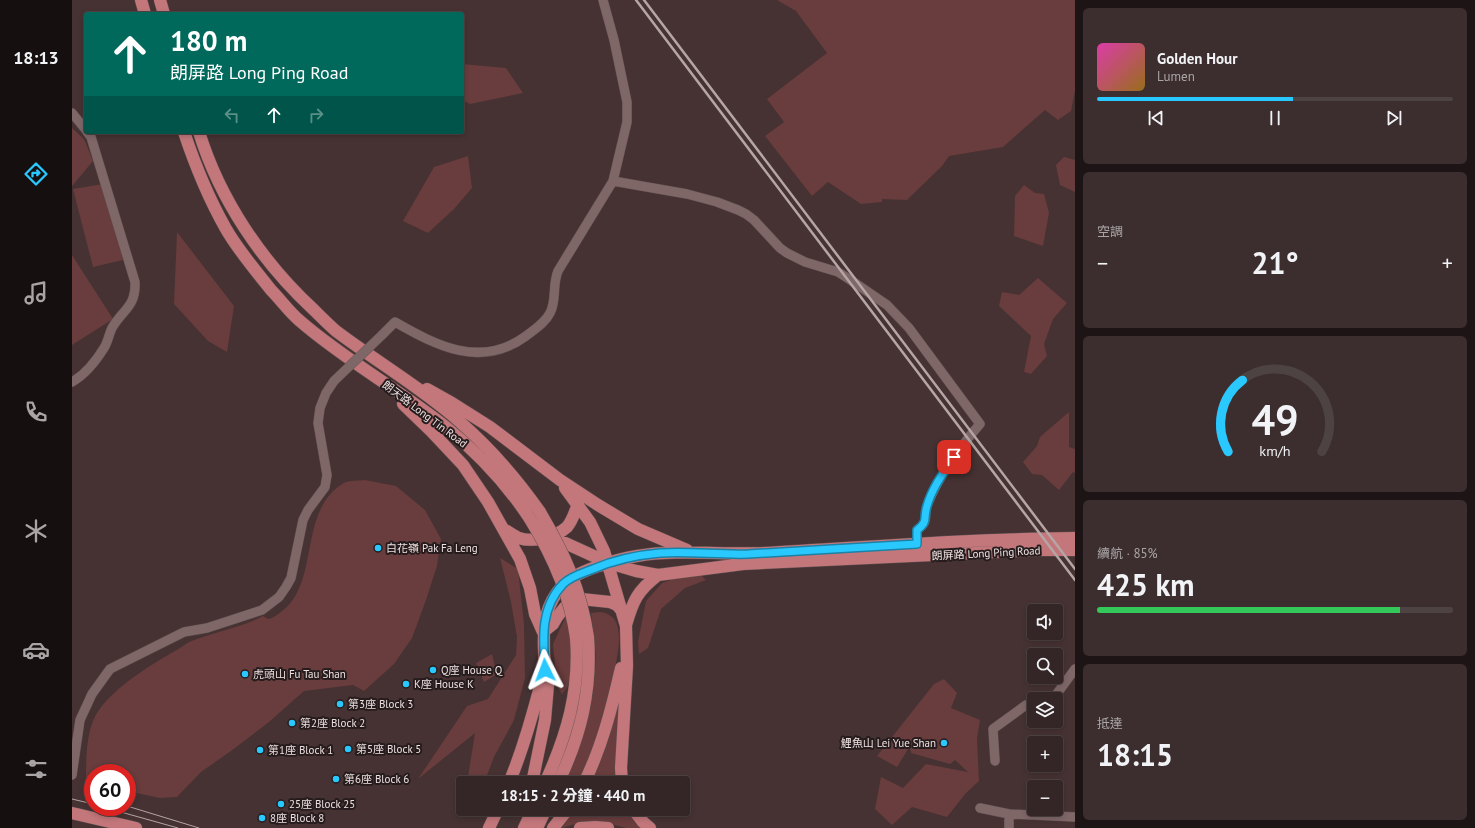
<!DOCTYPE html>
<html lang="zh-TW">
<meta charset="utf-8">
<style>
body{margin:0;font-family:"PT Sans","Noto Sans TC",sans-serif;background:#3c2e2e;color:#f1f3f6;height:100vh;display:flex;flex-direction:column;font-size:15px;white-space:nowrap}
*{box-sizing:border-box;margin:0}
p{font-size:13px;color:#a9a5a7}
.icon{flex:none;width:22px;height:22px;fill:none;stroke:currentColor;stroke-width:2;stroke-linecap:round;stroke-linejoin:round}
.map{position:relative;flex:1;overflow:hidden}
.sheet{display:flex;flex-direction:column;gap:8px;padding:8px;background:#1d1515;width:400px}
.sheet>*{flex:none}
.top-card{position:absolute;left:12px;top:12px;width:380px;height:122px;border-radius:4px;box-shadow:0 2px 6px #0003,0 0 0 1px #4e4343;background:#00695c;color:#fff;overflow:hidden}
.buttons{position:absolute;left:955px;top:604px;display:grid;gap:8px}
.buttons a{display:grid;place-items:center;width:36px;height:36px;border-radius:4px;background:#342626;box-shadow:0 2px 6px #0003,0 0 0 1px #4e4343;font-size:20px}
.speed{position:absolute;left:12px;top:764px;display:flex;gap:8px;font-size:20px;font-weight:700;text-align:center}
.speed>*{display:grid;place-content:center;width:52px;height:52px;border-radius:50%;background:#342626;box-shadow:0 2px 6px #0003,0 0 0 1px #4e4343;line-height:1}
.speed .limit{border:6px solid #d22;background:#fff;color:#111}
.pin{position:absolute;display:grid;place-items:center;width:34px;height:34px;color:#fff;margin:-17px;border-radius:8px;box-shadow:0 2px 6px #0006}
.me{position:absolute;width:44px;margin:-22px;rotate:357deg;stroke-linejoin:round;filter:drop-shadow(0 0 3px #0008)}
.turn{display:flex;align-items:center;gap:14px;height:84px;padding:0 20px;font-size:18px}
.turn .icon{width:52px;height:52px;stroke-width:2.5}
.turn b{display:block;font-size:28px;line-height:34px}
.lanes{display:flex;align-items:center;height:38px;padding:0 20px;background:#0003;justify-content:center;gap:20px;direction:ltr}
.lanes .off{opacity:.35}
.big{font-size:30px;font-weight:700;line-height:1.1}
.sheet .widget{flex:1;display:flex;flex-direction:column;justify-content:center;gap:6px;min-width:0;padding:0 14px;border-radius:6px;background:#3c2e2e}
.sheet .dial{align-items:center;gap:0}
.dial svg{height:104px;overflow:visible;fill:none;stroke:#4e4343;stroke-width:7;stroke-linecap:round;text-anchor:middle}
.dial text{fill:#f1f3f6;stroke:none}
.song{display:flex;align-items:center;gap:12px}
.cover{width:48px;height:48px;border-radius:6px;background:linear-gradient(135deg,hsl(320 70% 55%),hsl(40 70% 35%))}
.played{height:4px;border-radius:2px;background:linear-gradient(90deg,#29c8ff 55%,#4e4343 55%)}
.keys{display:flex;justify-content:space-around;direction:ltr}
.heat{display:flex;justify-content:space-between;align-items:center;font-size:22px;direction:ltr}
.charge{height:6px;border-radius:3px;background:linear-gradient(90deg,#34c759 85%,#4e4343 0)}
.trip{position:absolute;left:384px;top:776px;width:234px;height:40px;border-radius:4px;background:#342626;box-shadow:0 2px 6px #0003,0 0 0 1px #4e4343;font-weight:700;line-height:40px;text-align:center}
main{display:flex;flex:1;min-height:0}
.tab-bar{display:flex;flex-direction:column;width:72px;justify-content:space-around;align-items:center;background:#150f0f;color:#a9a5a7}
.tab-bar .icon{width:28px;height:28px}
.tab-bar .current{color:#29c8ff}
.tab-bar b{font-size:18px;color:#f1f3f6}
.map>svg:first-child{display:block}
.green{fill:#693c3d}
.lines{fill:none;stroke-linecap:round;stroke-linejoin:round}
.minor-casing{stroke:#625151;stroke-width:10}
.major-casing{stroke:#625151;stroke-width:13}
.minor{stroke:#7f6768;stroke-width:9}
.major{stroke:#c3777b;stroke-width:12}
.tram{stroke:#b5a5a5;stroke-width:1}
.rail{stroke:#b5a5a5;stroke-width:2.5}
.minor-bridge-casing{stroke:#625151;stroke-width:10;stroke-linecap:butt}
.major-bridge-casing{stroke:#625151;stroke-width:13;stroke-linecap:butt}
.minor-bridge{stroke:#7f6768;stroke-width:9}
.major-bridge{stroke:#c3777b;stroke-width:12}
.route-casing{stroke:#1b82a6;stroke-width:10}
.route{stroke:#29c8ff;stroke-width:7}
.poi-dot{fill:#29c8ff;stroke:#261c1d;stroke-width:1.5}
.labels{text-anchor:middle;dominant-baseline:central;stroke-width:4;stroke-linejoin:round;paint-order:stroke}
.street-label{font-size:11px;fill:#eee0e0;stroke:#261c1d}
.poi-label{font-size:11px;fill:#eee0e0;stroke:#261c1d;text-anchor:start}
</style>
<main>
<nav class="tab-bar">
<b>18:13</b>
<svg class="icon current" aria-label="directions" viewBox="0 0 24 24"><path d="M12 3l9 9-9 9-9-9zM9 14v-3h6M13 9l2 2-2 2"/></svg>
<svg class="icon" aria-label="music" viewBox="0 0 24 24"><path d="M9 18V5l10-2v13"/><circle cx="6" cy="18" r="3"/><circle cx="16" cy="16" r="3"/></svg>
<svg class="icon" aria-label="phone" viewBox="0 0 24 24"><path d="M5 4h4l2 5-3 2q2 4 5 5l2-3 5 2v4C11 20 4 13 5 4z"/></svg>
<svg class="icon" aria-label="climate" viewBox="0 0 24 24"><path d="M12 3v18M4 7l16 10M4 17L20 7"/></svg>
<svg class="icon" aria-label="car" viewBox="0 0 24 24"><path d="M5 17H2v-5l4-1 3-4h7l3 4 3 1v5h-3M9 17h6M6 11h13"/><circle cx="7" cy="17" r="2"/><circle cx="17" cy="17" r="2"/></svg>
<svg class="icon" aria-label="filters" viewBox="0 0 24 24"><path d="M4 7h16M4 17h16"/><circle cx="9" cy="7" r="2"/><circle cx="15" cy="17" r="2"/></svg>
</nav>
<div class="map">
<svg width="1003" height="828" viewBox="0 0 1003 828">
<rect width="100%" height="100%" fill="#463232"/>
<path class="green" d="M705,0H1003V91L999,111L986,120L973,110L931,147L877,156L870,166L835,200L810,199V202L789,204L756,182L740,196L693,136L712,122L695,99L755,53L724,11Z
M390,64L434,68L451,93L398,104L390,100Z
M0,128L12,139L21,161L0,186Z
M396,156L400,188L382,209L356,233L331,221L362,167Z
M992,157L1003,160V192L988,185L984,165Z
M31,184L51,260L21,267L1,189Z
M952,185L963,193L972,194L977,213L971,246L942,236L943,196Z
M105,232L162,306L155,352L136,341L102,304Z
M0,255L41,319L0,345Z
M966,278L995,303L981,319L972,344L975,356L959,374L952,372L959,336L927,306L930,292L947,295Z
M997,412V447L1003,449V473L1001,472L987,490L970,475L960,474L951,462L965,446L968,437Z
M293,480L324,486L353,510L369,539L365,566L354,600L340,638L322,664L292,691L281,685L232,691L197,722L159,751L129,772L105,797L88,798L55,791V773H21V783L14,781C14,763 14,738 21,721C32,693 78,665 103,651C110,647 117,641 125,639C146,631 171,627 191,616L196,619C201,618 205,615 209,612C249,583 225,510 272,483C277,480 287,481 293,480Z
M428,558L446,569L452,624L453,678L442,720L422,757L412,783H395L403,733L346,779L395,706L416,699L444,655L445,637L439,602Z
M625,571L634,580L613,588L589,609L576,648L567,654L566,642L574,601L590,583Z
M528,612C538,613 545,619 546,629C549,643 545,656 543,669C537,697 530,726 520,753C516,763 510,773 505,783H492L513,728L521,692L524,657L519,613Z
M494,616C500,628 499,670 497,683C496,687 493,691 490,694L485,686L481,644Z
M420,654L425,674L412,682L404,663Z
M872,679L885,693L879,708L908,720L905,738L907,781L894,793L875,817L840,807L820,825L803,809L809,777L831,788L854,764L896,772L883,760L878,764L839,753L838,746L825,767L805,756L862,684Z
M550,681L546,783H518C536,752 543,715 550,681Z
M503,809H555L571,828H554L536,823H506L490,828Z"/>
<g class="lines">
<g class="minor-casing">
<path id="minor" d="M0,113L14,130
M541,181L615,194L645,202L666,210L674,214L682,220L708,248L715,253L733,262L766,272L777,279L815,305L837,328L908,424C887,448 868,474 856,503C850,516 859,520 845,530V544
M310,335L323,322C365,346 409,369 454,336C463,329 473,323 478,313C485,300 480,285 486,271L541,181L555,122V102L542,40L531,0
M0,382C14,374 24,361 32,348C36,342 37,334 40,328C51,309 64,307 63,282L19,137L15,132
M981,699L1003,669
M923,761L921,729L954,705L962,704
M0,775L8,720L20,694L38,669L112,632L135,628L190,610L207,597L214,587L219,578L231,520L236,510L253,487L255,475L246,423L248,408L254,393L262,381
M908,808L937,814L1003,817
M937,814V828"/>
</g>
<g class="major-casing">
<path id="major" d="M69,0L73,14
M88,0L92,14
M112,132C123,165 137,199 154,229C166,250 184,271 199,290C209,300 217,312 228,321C274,361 328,390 375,428C407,454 435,484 458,519
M127,132C148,200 190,262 242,310C249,317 257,325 264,331C305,362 350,388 388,422C419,449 445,479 468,512
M355,389L380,403L418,427L488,480L526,505L566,529L615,550
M331,404L359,431L391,465L416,502L448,559L458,588L463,614L471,632
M493,488L518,522L532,551L554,626L555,666L549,768L550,783
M433,530C437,532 442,536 447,538C461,543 484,537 495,527C501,520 503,511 506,504
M480,537L537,563L564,571L586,575L671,564L966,550H1003
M554,625C561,601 565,591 586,575
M471,632L481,624L485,617L493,607L509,599L538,602L545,605L551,612
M437,783C452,747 462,709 472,672C474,665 472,657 472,650C471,624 473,605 491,585C503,571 546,559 565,556C607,549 650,555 692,553C796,547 899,539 1003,538
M460,783L473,720L476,685L473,670
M473,783C495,735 508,691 504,638
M486,783C509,735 520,690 516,637
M512,783C530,747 540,707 549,668
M561,809L571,822L578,828
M0,813L64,828
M417,828L426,809
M452,828L461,809
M465,828L474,809
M481,828L496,809
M508,828L523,827L536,828"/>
</g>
<use href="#minor" class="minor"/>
<use href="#major" class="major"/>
<path class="tram" d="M0,799L21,804
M55,806L127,828
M31,807L106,828"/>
<path class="rail" d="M564,0L1003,580
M572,0L1003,569"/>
<g class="minor-bridge-casing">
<path id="minor-bridge" d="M262,381L310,335"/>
</g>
<g class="major-bridge-casing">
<path id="major-bridge" d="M468,512C492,553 509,589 516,637
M458,519C481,556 498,594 504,638"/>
</g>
<use href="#minor-bridge" class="minor-bridge"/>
<use href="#major-bridge" class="major-bridge"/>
</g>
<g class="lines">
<g class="route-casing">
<path id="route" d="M473,670C471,639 468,608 491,584C499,576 511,573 521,569C542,560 565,555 588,553C617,551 647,555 676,554C732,551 789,547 845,544V530C857,521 851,518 855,506C860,488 872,472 882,457"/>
</g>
<use href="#route" class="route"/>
</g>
<g class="poi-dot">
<circle cx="306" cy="548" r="4"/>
<circle cx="361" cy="670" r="4"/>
<circle cx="173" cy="674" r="4"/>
<circle cx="334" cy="684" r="4"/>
<circle cx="268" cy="704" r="4"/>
<circle cx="220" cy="723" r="4"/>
<circle cx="872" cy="743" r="4"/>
<circle cx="276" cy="749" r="4"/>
<circle cx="188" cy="750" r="4"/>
<circle cx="264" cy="779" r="4"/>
<circle cx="209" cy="804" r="4"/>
<circle cx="190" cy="818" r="4"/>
</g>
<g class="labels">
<g class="street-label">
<text transform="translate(353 414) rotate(37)">朗天路 Long Tin Road</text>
<text transform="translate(914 553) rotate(-3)">朗屏路 Long Ping Road</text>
</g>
<g class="poi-label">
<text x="314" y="548">白花嶺 Pak Fa Leng</text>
<text x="369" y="670">Q座 House Q</text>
<text x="181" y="674">虎頭山 Fu Tau Shan</text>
<text x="342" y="684">K座 House K</text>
<text x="276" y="704">第3座 Block 3</text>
<text x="228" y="723">第2座 Block 2</text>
<text x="864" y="743" text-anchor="end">鯉魚山 Lei Yue Shan</text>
<text x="284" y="749">第5座 Block 5</text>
<text x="196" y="750">第1座 Block 1</text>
<text x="272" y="779">第6座 Block 6</text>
<text x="217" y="804">25座 Block 25</text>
<text x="198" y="818">8座 Block 8</text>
</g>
</g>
</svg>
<div class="buttons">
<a><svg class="icon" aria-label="sound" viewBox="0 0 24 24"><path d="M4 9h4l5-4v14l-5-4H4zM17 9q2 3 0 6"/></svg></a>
<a><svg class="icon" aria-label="search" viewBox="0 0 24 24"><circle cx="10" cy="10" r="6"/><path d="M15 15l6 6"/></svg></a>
<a><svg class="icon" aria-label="layers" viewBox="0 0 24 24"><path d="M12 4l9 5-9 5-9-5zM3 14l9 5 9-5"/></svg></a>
<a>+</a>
<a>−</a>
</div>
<div class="speed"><div class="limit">60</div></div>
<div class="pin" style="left:882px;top:457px;background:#d93025"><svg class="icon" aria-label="arrive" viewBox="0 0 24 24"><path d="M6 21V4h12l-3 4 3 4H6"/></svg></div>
<svg class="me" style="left:473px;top:670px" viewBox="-20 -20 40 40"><path d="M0-17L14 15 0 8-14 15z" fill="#29c8ff" stroke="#fff" stroke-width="4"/></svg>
<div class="trip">18:15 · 2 分鐘 · 440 m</div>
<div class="top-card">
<div class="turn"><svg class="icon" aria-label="ahead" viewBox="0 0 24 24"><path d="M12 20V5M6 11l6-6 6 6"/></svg><div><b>180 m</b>朗屏路 Long Ping Road</div></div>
<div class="lanes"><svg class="icon off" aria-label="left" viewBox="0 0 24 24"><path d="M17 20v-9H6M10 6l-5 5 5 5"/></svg><svg class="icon" aria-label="ahead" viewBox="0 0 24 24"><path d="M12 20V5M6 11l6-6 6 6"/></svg><svg class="icon off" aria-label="right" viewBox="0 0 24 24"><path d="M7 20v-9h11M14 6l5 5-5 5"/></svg></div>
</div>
</div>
<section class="sheet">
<div class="widget">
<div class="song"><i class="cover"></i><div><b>Golden Hour</b><p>Lumen</p></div></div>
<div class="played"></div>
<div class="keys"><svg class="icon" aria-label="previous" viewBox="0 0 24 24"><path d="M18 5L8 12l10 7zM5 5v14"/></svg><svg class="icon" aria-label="pause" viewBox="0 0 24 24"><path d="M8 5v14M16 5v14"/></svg><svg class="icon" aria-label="next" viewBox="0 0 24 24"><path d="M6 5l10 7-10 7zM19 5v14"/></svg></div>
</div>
<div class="widget"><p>空調</p>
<div class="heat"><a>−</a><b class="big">21°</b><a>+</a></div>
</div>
<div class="widget dial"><svg viewBox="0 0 100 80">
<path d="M14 69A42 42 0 1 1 86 69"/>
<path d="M14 69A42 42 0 0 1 25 14" stroke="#29c8ff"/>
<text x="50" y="56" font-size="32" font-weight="700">49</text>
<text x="50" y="72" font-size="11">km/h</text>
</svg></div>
<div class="widget"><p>續航 · 85%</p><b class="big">425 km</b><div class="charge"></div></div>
<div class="widget"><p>抵達</p><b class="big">18:15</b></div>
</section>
</main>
